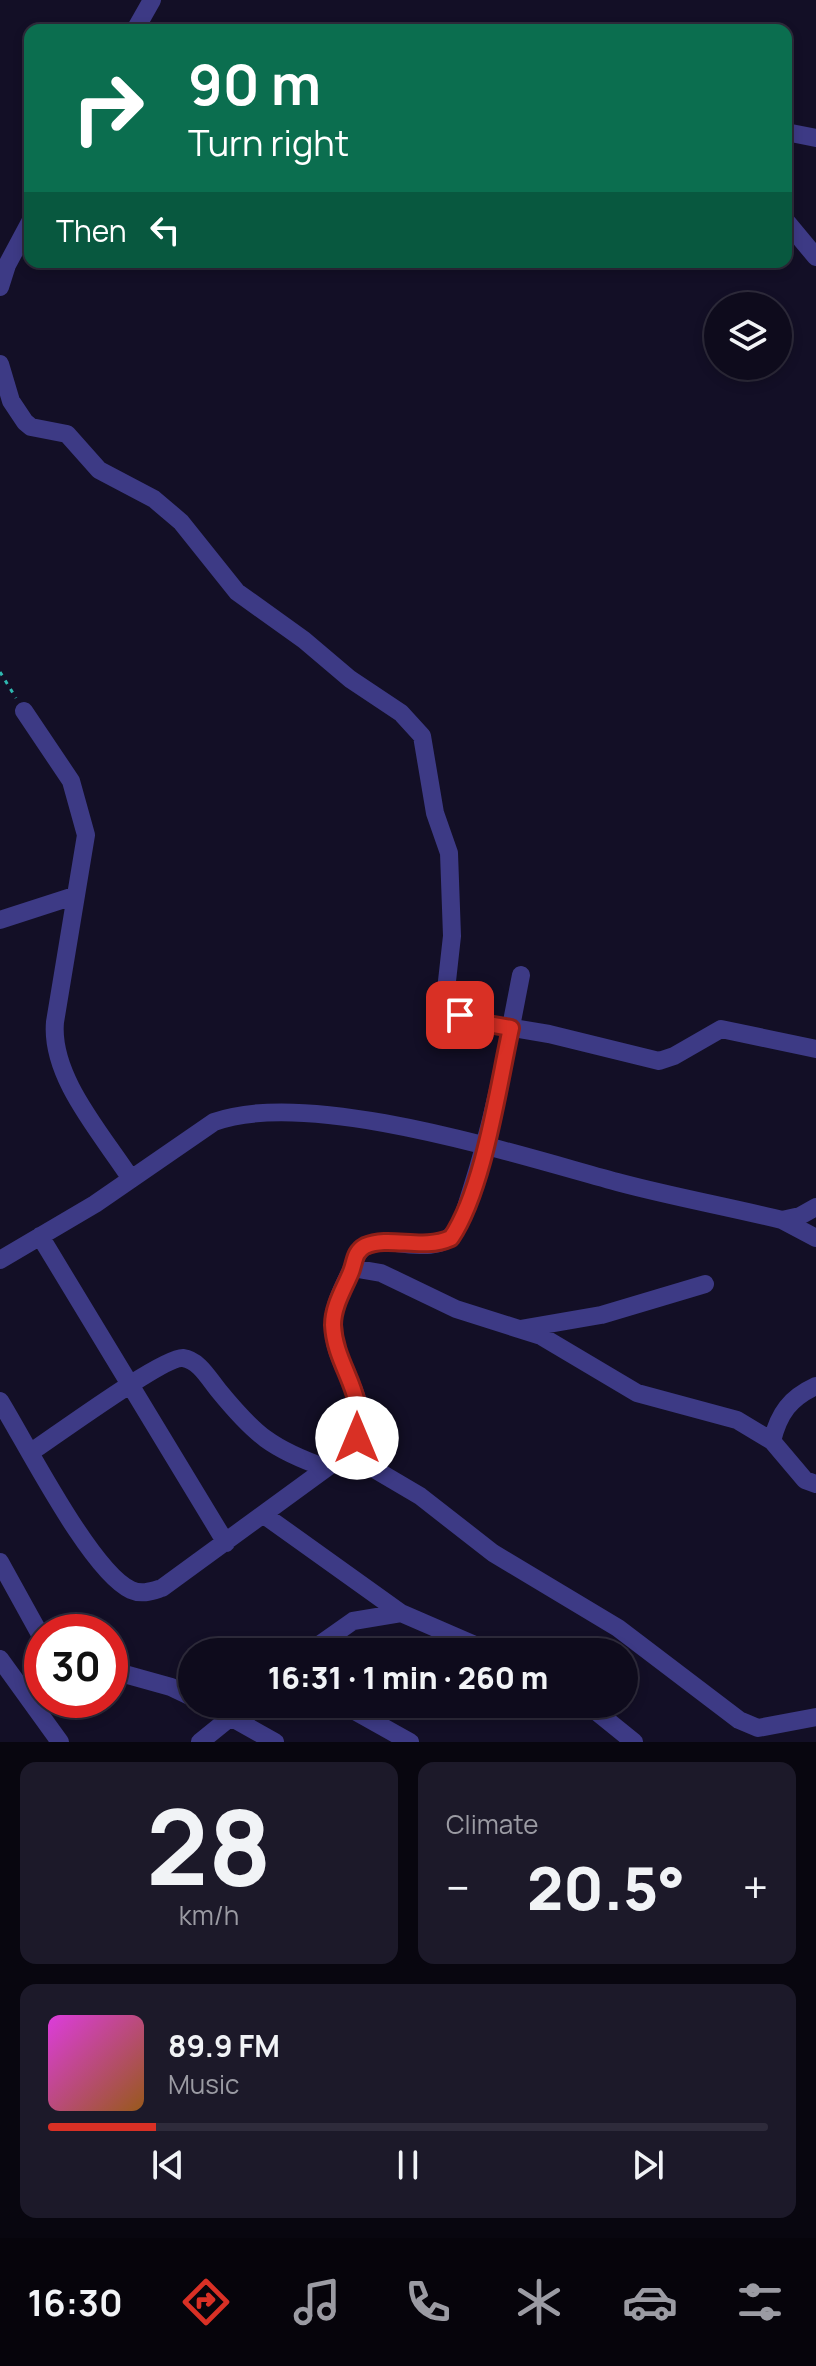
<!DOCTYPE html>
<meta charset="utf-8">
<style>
body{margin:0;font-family:Manrope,sans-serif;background:#1c1929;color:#f1f3f6;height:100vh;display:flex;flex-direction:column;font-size:30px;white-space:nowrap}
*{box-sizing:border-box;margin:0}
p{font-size:26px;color:#9b9ba3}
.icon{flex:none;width:44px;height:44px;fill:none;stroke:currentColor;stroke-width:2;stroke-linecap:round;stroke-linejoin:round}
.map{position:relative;height:1742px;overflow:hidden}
.sheet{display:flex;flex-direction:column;gap:20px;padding:20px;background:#08060f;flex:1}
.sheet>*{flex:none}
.hud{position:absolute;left:24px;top:24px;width:768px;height:244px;border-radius:16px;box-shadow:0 4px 12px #0003,0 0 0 2px #2e2b3b;background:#0b6e4f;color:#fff;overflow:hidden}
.controls{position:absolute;left:704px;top:292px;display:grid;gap:16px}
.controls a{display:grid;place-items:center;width:88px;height:88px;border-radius:50%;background:#0e0b1c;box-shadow:0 4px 12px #0003,0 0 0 2px #2e2b3b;font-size:40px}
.speed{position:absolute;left:24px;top:1614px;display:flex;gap:16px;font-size:40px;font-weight:700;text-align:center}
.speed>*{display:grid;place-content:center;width:104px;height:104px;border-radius:50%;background:#0e0b1c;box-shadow:0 4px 12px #0003,0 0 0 2px #2e2b3b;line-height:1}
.speed .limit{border:12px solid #d22;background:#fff;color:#111}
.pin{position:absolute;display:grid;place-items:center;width:68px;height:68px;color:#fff;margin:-34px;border-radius:16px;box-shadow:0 4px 12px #0006}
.me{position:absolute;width:88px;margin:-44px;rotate:0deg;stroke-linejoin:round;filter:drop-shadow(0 0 6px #0008)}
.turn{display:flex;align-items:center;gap:28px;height:168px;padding:0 32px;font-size:36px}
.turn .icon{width:104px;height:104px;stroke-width:2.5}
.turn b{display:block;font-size:56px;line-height:68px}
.then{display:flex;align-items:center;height:76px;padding:0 32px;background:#0003;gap:16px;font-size:30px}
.big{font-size:60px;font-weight:800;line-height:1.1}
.sheet .widget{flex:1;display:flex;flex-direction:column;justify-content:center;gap:12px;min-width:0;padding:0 28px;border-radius:16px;background:#1c1929}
.sheet .dial{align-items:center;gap:0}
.dial b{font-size:104px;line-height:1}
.song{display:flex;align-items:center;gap:24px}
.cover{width:96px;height:96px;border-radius:12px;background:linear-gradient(135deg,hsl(300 70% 55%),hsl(30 70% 35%))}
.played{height:8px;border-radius:4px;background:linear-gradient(90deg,#d93025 15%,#2e2b3b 15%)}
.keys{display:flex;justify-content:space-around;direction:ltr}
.heat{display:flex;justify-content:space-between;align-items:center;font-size:44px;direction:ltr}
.sheet .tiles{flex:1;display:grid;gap:20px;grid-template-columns:1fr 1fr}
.widget:last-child{grid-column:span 2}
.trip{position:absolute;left:178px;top:1638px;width:460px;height:80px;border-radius:40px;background:#0e0b1c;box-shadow:0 4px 12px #0003,0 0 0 2px #2e2b3b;font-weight:800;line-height:80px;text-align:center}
.menu{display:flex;height:128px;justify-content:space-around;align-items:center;background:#06040b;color:#9b9ba3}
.menu .icon{width:56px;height:56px}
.menu .selected{color:#d93025}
.menu b{font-size:36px;color:#f1f3f6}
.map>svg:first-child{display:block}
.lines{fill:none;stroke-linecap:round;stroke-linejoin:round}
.path{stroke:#2fb8b0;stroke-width:3;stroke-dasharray:4 6;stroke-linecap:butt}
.street{stroke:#3d3a85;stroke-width:18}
.route-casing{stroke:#8d1f18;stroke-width:20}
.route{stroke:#d93025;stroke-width:14}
</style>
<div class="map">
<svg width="816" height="1742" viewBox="0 0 816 1742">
<rect width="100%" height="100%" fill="#130f26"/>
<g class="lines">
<path class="path" d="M0,672L16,698"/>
<path class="street" d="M135,30L152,0
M786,132L816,138
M786,221L816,257
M0,287L7,265L30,222
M0,364L11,401L25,422L31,427L67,434L99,470L154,499L181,522L237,592L304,640L350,679L401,713L422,736L435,813L449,853L452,936L445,999L452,1010L477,1022L549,1034L659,1061L674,1056L721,1029L816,1049
M24,711L71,781L86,835L55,1022C50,1077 102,1134 131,1179
M0,920L74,896
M782,1220L800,1216L816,1207
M40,1236L226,1543
M0,1260L95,1204L214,1122C310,1087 520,1156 621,1183C674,1197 729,1207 782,1220L816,1238
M352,1268C363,1216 425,1264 452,1235C463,1223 466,1206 471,1191C494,1120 507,1047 521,975
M520,1329L601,1315L705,1284
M0,1401C26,1443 91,1572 131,1590C142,1595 152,1591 162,1588L347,1453L420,1496L493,1553L618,1628L739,1720L758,1728L816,1717
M772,1441C779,1413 790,1398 816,1386
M31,1452C54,1437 164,1356 183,1358C199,1360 209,1379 219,1391C255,1435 272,1449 326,1468
M347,1453C383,1400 331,1374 333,1322C334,1303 344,1285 352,1268L381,1273L456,1309L541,1336L637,1393L737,1420L772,1441L805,1480L816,1484
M264,1515L401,1613L491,1652
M0,1562L42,1638
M309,1652L353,1621L401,1613
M0,1659L60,1742
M110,1670L171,1687L192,1697
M207,1704L275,1742
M342,1704L410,1742
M587,1704L634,1742
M200,1742L247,1704"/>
</g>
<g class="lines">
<g class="route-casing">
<path id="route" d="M357,1438C367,1392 335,1367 333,1325C333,1306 344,1289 351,1272C355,1262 354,1252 365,1246C390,1235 422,1251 451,1238C484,1189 498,1087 511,1028L477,1022L460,1015"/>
</g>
<use href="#route" class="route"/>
</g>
</svg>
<div class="controls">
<a><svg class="icon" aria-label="layers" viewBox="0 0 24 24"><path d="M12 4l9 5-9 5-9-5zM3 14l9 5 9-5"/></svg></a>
</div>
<div class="speed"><div class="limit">30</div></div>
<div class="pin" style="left:460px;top:1015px;background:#d93025"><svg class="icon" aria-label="arrive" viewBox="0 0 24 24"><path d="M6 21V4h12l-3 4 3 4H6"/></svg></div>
<svg class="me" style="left:357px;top:1438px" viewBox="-20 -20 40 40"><circle r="19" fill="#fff"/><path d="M0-13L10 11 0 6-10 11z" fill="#d93025"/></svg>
<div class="trip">16:31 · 1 min · 260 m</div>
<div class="hud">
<div class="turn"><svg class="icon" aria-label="right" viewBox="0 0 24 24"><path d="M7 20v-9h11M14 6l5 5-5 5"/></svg><div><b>90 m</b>Turn right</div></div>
<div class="then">Then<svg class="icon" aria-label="left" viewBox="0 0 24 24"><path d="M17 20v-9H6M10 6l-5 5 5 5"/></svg></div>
</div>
</div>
<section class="sheet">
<div class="tiles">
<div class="widget dial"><b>28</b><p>km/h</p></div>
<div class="widget"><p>Climate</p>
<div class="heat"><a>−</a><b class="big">20.5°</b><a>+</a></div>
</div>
<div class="widget">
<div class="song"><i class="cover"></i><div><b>89.9 FM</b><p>Music</p></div></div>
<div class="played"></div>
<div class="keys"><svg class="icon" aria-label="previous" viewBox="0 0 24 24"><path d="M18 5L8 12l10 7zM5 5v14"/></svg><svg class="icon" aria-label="pause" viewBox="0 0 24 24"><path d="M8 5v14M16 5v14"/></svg><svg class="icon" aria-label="next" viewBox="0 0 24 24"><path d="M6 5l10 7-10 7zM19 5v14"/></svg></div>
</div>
</div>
</section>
<nav class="menu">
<b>16:30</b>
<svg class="icon selected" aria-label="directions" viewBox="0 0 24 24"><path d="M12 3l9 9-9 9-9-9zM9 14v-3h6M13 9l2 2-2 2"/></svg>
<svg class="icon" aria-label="music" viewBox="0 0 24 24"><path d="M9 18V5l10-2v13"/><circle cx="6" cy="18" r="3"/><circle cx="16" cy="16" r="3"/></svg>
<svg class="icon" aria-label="phone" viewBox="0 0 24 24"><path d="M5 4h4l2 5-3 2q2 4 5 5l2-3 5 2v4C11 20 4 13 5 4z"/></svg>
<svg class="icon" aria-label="climate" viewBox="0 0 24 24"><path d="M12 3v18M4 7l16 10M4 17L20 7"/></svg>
<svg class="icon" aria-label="car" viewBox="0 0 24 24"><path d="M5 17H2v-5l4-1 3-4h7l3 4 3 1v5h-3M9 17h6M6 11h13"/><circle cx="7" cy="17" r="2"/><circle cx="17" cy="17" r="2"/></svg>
<svg class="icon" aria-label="filters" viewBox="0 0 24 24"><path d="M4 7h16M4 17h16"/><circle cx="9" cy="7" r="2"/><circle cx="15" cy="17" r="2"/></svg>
</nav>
